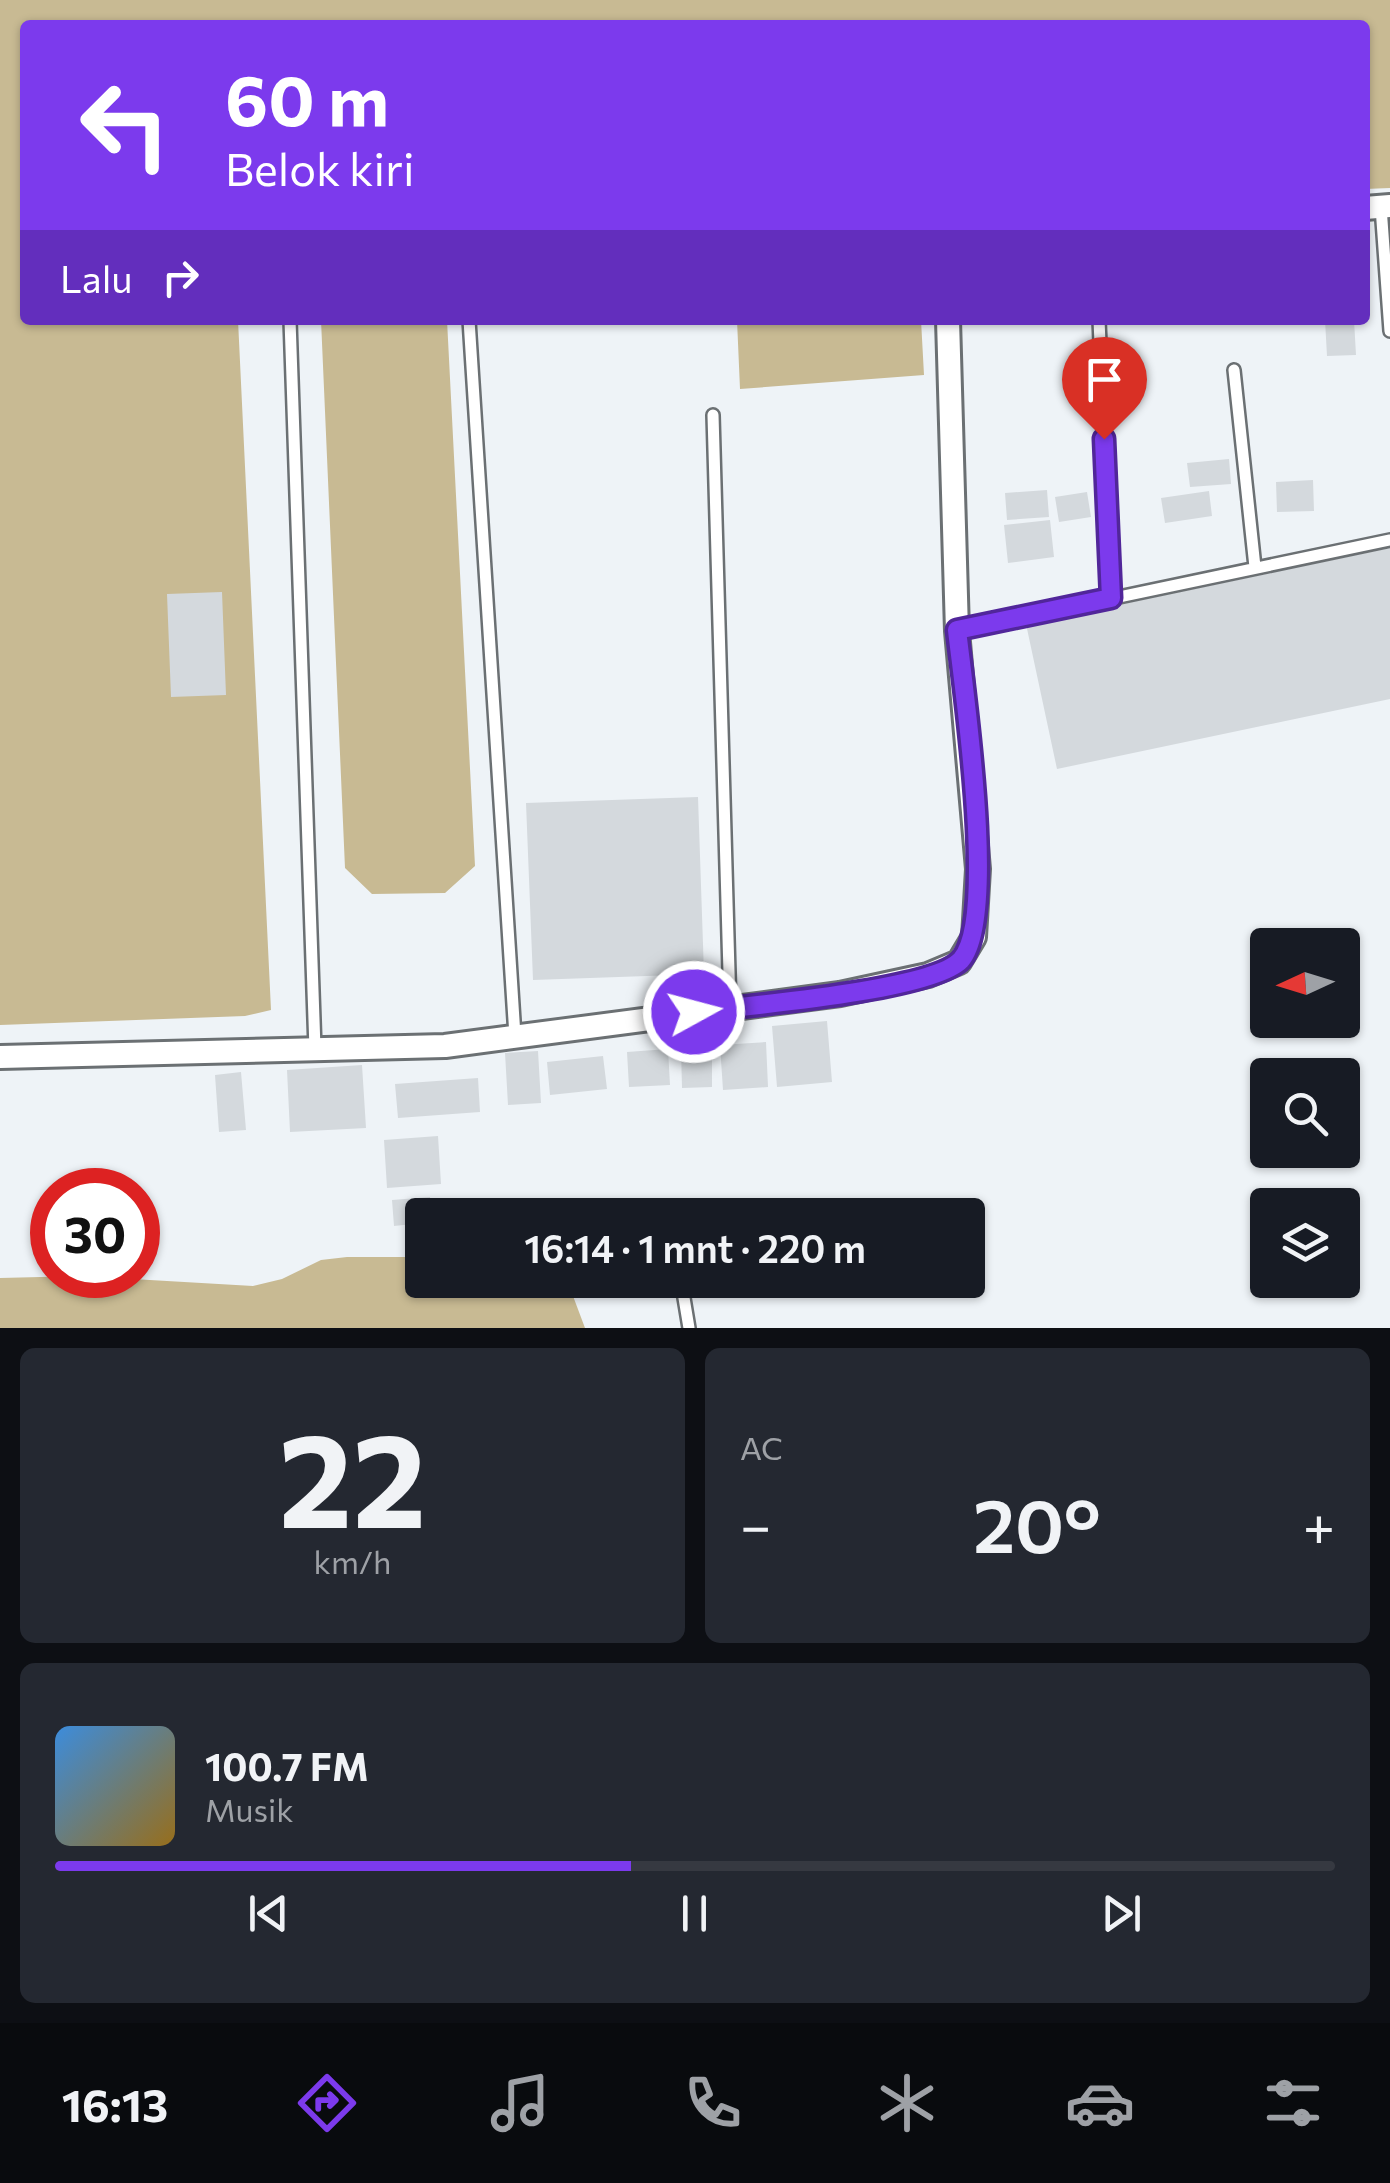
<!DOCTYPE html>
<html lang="id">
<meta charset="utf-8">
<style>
body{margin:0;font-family:Commissioner,sans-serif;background:#242831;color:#f1f3f6;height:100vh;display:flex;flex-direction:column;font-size:38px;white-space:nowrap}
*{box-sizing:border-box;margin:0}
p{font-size:32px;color:#9ea1a6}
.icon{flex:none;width:55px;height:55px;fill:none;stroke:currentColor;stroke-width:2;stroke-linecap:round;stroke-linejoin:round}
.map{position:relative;height:1328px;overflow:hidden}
.sheet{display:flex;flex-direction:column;gap:20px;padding:20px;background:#0d0f14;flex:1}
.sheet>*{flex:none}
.guide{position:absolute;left:20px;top:20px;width:1350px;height:305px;border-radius:10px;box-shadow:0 2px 8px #0004;background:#7c3aed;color:#fff;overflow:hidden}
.needle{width:65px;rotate:266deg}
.tools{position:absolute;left:1250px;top:928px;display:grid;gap:20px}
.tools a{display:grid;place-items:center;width:110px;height:110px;border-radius:10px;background:#171b24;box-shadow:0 2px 8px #0004;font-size:50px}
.speed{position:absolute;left:30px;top:1168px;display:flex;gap:20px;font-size:50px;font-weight:700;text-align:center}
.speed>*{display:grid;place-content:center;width:130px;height:130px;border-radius:50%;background:#171b24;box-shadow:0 2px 8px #0004;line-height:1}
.speed .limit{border:15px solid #d22;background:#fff;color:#111}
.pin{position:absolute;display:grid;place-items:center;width:85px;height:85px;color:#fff;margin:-102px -42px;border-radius:50% 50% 50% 0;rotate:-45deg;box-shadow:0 0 10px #0007}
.pin .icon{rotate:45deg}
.me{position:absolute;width:110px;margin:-55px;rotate:83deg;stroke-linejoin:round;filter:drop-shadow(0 0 8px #0008)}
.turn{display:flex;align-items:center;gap:35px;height:210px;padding:0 40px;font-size:45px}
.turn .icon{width:130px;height:130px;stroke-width:2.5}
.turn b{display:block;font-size:70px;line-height:85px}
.then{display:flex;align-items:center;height:95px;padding:0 40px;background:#0003;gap:20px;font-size:38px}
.big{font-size:75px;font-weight:600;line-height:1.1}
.sheet .card{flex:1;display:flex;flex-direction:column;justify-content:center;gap:15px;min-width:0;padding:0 35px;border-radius:15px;background:#242831}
.sheet .dial{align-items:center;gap:0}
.dial b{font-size:130px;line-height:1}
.song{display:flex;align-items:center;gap:30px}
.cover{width:120px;height:120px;border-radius:15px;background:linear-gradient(135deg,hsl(210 70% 55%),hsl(40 70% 35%))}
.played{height:10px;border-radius:5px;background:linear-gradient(90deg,#7c3aed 45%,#363941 45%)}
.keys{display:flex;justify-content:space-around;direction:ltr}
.heat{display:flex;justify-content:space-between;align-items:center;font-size:55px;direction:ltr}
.sheet .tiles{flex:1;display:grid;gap:20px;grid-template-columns:1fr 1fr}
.card:last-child{grid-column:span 2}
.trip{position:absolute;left:405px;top:1198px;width:580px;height:100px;border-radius:10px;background:#171b24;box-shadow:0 2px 8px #0004;font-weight:600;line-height:100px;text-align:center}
.tab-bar{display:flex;height:160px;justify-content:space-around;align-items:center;background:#090b0e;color:#9ea1a6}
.tab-bar .icon{width:70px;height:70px}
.tab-bar .current{color:#7c3aed}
.tab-bar b{font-size:45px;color:#f1f3f6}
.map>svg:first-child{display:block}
.water{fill:#c8ba93}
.building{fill:#d4d9dd}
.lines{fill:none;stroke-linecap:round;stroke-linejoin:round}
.lane-casing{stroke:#6b7073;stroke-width:16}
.street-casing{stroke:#6b7073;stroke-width:28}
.lane{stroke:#fff;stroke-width:11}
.street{stroke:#fff;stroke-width:22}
.route-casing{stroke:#51269a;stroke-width:25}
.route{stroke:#7c3aed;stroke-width:18}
</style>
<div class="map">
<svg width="1390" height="1328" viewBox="0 0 1390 1328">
<rect width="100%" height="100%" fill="#eef3f7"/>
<path class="water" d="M0,0H1390V188L1365,189V25H25V320H238L271,1010L245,1016L0,1025Z
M321,320H447L475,866L445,893L372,894L345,868Z
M737,320H921L924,375L740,389Z
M347,1257H422V1280H567L585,1328H0V1278L81,1276L253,1286L282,1279L321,1260Z"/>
<path class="building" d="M1325,320H1354L1356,355L1327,356Z
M1229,459L1231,484L1190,487L1187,463Z
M1313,480L1314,511L1277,512L1276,482Z
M1047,490L1049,517L1007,520L1005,493Z
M1209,491L1212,516L1165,523L1161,498Z
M1087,492L1091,517L1059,522L1055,497Z
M1050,520L1054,557L1008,563L1004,525Z
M1390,548V699L1057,769L1026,624Z
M222,592L226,695L171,697L167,594Z
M698,797L704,974L533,980L526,803Z
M827,1021L832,1082L777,1087L772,1026Z
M766,1042L768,1087L723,1090L720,1045Z
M681,1048H712V1087L682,1088Z
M668,1049L670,1085L629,1087L627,1052Z
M538,1051L541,1103L508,1105L505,1053Z
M603,1056L607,1089L550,1095L547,1062Z
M362,1065L366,1128L290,1132L287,1070Z
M241,1072L246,1130L219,1132L215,1075Z
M478,1078L480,1112L398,1118L395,1084Z
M438,1136L441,1184L387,1188L384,1140Z
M430,1197L431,1215H422V1223L394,1226L392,1200Z"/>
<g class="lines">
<g class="lane-casing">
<path id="lane" d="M1381,207L1390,331
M290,320L315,1049
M469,320L515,1036
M1099,320L1111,598
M1234,370L1255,567
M713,415L730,1007
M957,631L1390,540
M681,1280L689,1328"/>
</g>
<g class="street-casing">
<path id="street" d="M1365,208L1390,206
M0,1057L445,1046L840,994L928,975L959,962L974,937L978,869L957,631L948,320"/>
</g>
<use href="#lane" class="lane"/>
<use href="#street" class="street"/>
</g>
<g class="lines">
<g class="route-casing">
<path id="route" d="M694,1012C743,1006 932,991 961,960C998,918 964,692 957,630L1111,598L1104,439"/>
</g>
<use href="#route" class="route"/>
</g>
</svg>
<div class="tools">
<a><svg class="needle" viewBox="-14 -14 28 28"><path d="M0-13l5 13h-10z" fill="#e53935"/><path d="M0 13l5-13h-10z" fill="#9ea1a6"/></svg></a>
<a><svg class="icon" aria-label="search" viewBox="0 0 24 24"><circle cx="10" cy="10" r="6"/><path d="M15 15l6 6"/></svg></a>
<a><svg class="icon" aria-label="layers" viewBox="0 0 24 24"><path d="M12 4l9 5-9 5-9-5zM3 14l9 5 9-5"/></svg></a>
</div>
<div class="speed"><div class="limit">30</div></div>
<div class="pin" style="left:1104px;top:439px;background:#d93025"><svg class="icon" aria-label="arrive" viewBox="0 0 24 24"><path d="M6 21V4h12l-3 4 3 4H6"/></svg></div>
<svg class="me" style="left:694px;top:1012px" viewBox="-20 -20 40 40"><circle r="17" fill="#7c3aed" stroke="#fff" stroke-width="3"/><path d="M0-11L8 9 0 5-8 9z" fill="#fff"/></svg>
<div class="trip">16:14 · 1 mnt · 220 m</div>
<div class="guide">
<div class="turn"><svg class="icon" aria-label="left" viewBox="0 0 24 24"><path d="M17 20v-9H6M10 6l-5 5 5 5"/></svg><div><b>60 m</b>Belok kiri</div></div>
<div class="then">Lalu<svg class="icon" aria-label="right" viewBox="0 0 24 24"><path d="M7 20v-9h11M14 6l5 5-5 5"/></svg></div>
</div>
</div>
<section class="sheet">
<div class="tiles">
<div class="card dial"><b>22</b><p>km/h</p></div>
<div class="card"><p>AC</p>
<div class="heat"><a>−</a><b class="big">20°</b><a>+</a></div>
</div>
<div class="card">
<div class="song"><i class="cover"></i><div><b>100.7 FM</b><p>Musik</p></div></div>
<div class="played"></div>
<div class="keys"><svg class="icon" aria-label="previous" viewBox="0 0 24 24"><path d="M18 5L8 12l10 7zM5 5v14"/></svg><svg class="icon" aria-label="pause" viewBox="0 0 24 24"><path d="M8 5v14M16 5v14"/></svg><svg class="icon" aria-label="next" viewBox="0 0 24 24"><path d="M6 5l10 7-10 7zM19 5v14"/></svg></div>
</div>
</div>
</section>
<nav class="tab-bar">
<b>16:13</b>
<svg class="icon current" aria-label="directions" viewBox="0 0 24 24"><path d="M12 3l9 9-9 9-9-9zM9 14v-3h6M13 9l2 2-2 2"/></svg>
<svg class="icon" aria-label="music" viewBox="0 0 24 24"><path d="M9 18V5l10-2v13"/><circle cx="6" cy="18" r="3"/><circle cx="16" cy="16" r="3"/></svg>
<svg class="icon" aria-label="phone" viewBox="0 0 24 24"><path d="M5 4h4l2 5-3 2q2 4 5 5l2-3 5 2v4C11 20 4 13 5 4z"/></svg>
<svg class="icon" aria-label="climate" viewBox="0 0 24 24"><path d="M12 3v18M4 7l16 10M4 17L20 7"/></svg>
<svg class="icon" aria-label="car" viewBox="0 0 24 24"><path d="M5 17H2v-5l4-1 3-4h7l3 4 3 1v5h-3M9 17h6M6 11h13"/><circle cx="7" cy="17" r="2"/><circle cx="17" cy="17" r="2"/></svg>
<svg class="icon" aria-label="filters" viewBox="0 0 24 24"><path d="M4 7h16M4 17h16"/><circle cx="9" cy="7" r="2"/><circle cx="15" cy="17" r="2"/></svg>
</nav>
